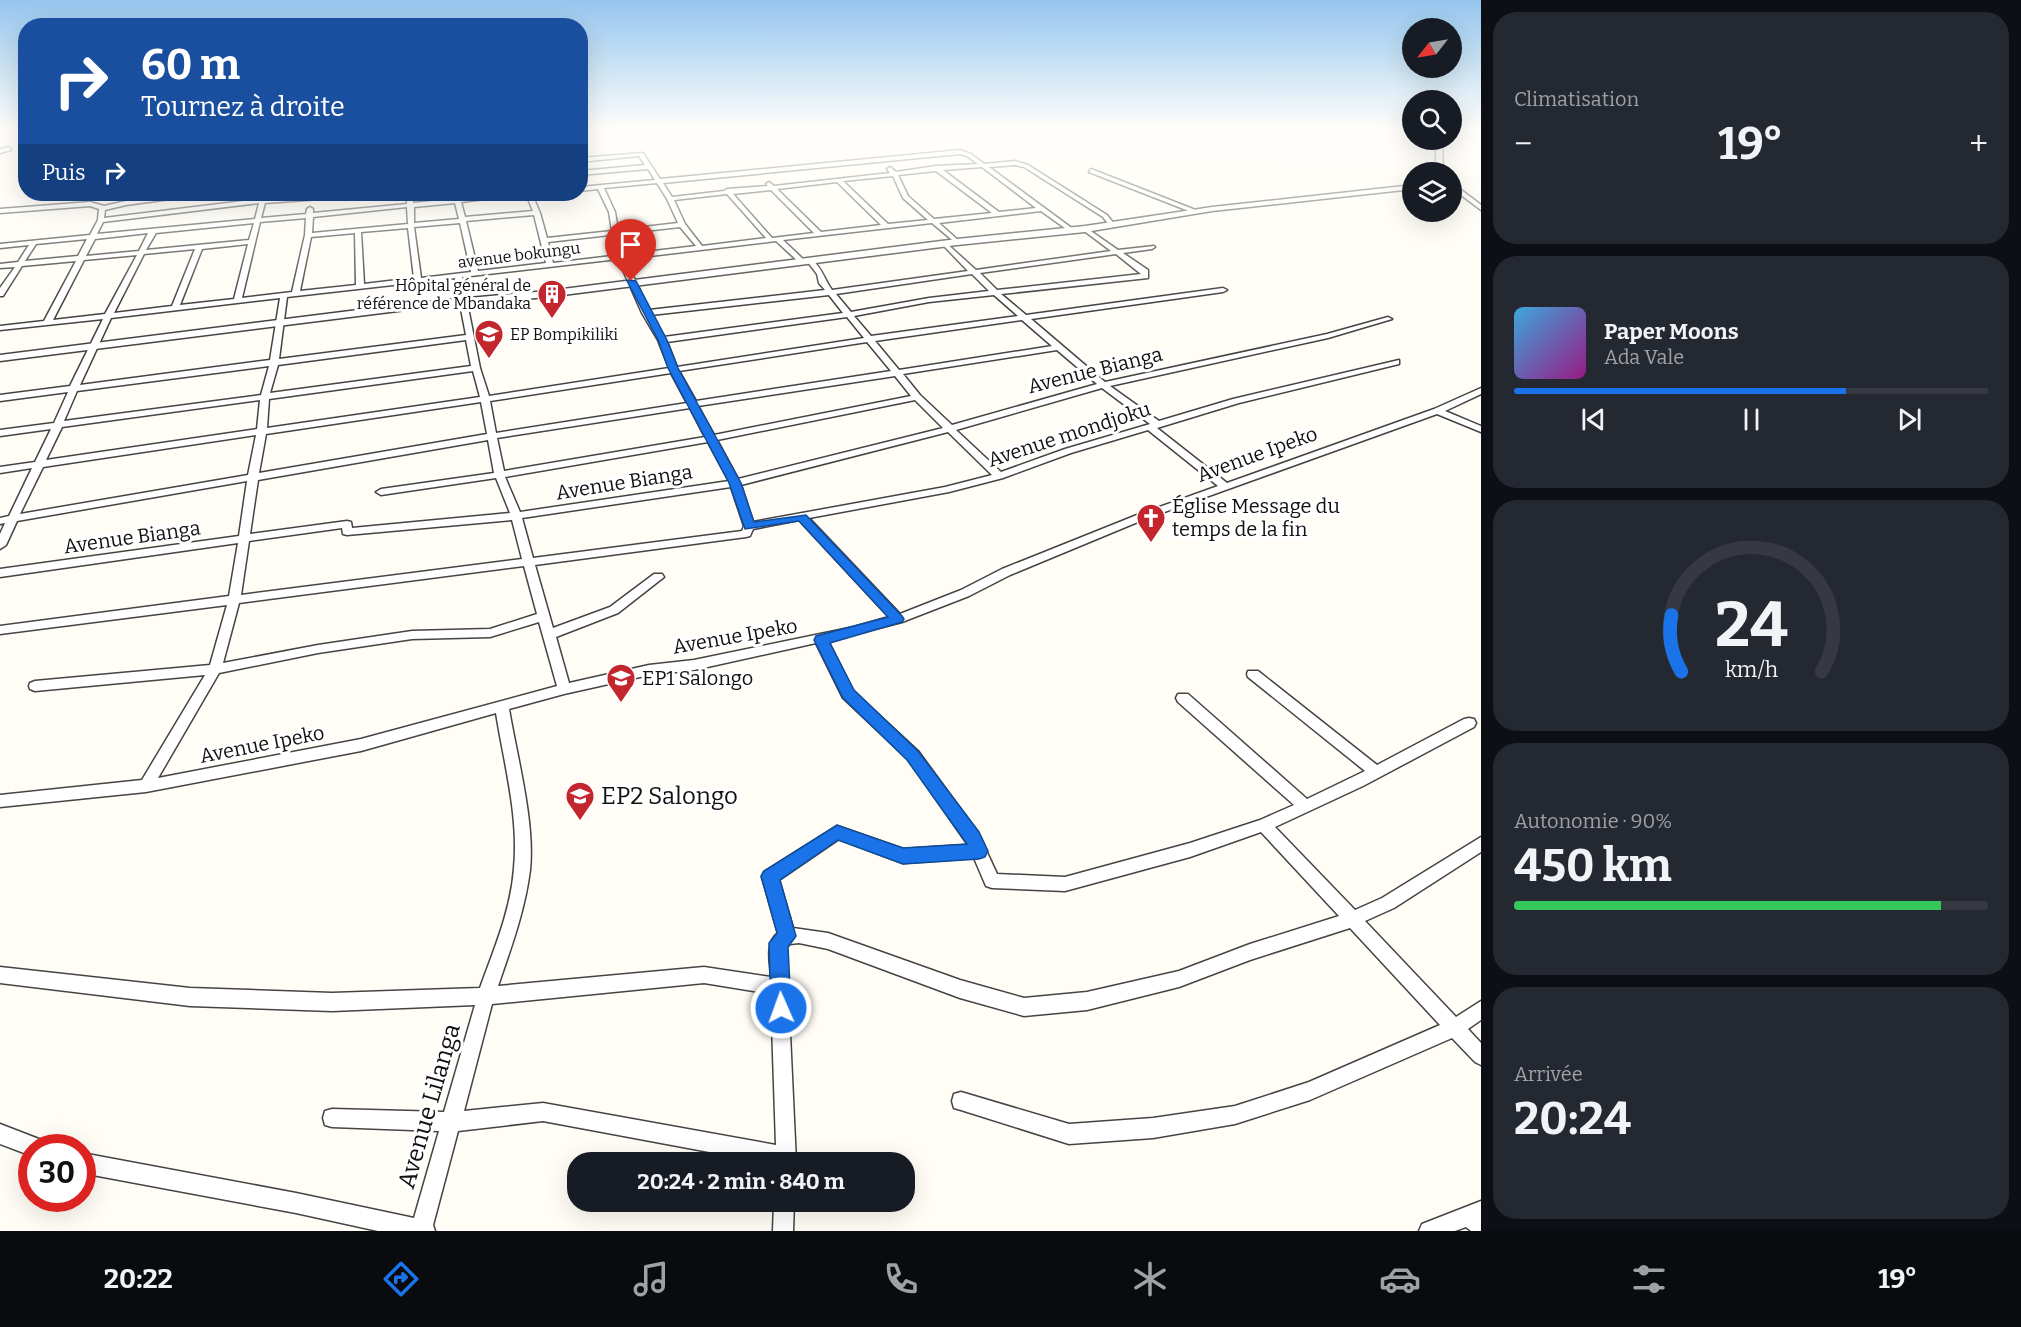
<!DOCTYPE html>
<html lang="fr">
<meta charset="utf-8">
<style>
body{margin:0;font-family:Bitter,serif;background:#242831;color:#f1f3f6;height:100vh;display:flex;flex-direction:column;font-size:22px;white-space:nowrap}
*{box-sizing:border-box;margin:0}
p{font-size:20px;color:#9ea1a6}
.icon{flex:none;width:33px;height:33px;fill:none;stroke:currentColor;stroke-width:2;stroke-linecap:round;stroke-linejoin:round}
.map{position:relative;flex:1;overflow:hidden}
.sheet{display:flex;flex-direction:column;gap:12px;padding:12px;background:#0d0f14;width:540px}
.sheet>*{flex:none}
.banner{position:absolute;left:18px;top:18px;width:570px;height:183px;border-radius:24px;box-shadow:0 6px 24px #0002;background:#1a4fa0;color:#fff;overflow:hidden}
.needle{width:39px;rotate:239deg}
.fabs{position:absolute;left:1402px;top:18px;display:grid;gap:12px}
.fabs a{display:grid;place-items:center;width:60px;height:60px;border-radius:50%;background:#171b24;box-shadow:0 6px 24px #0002;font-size:30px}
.speed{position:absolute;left:18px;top:1134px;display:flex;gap:12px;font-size:30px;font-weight:700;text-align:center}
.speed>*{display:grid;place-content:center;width:78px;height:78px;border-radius:50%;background:#171b24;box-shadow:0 6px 24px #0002;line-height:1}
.speed .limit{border:9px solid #d22;background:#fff;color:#111}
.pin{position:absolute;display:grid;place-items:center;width:51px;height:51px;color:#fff;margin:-62px -26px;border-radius:50% 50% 50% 0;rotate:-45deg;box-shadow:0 0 6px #0007}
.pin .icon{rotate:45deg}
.me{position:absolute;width:66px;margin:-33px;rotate:358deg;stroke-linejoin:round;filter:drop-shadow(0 0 4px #0008)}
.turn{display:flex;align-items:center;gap:21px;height:126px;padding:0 24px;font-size:27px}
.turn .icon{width:78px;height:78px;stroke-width:2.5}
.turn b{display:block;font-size:42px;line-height:51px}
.then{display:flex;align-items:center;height:57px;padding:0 24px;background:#0003;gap:12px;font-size:22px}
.big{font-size:45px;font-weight:700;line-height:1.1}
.sheet .card{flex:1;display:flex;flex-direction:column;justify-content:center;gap:9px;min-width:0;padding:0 21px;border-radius:24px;background:#242831}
.sheet .dial{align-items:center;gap:0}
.dial svg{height:156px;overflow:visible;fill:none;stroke:#363941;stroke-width:7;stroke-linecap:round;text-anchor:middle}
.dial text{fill:#f1f3f6;stroke:none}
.song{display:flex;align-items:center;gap:18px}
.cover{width:72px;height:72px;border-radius:9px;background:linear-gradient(135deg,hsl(200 70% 55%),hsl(310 70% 35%))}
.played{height:6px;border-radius:3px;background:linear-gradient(90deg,#1a73e8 70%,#363941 70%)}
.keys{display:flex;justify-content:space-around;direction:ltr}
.heat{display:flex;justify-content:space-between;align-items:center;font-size:33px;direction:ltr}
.charge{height:9px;border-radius:4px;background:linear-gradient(90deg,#34c759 90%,#363941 0)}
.trip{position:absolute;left:567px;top:1152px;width:348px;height:60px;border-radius:24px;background:#171b24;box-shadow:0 6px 24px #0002;font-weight:700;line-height:60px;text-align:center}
.tabs{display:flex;height:96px;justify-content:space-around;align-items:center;background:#090b0e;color:#9ea1a6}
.tabs .icon{width:42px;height:42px}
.tabs .on{color:#1a73e8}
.tabs b{font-size:27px;color:#f1f3f6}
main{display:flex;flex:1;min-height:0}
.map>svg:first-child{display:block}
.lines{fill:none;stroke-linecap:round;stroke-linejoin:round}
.minor-casing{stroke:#444;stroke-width:3}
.tertiary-casing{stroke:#444;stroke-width:3}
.minor{fill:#fff;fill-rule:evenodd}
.tertiary{fill:#fff;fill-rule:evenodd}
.route{fill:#1a73e8;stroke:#114b97;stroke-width:1.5}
.labels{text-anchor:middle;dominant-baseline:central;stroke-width:6;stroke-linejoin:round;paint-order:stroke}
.far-street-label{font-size:16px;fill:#111;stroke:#fff}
.far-poi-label{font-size:16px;fill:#111;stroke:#fff;text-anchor:end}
.street-label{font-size:20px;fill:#111;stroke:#fff}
.poi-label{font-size:20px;fill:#111;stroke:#fff;text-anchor:start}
.near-poi-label{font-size:24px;fill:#111;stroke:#fff;text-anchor:start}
.near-street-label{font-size:24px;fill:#111;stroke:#fff}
</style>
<main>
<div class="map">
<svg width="1481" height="1231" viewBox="0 0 1481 1231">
<rect width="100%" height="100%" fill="#fffdf5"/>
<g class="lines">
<g class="minor-casing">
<path id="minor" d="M9,147L11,150L0,153V149Z
M960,150L971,154L984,164L1015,161L1028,165L1107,215L1115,225L1110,226L1103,217L1024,167L1015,165L989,167L1073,229V231H1069L1041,211L939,223L959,241V243L957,244L932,223L783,240L804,260L805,262L801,264L776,241L625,259L649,310L825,290L819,283L817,274L807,261L811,259C822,267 824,279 832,290L968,271L943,245L942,244L945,242L976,270L1111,251L1083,230V228L1085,227L1118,250L1154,246L1155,247L1152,249L1123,253L1148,270V278L1001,294L1026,315L1223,288L1227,290L1223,292L1031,319L1105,382L1327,334L1388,317L1392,319L1328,338L1110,386L1159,421L1233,399L1399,360V364L1239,403L1157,428L1227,483L1434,409L1481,388V394L1445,411L1481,426V432L1437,414L1145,519L1010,575L969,596L902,622L828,641L853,691L918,751L978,833L997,874L1065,877L1190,843L1260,820L1294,805L1178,702L1176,698L1178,694H1188L1307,799L1365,771L1248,677L1247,674L1248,671H1258L1377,765L1464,719L1469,718L1474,719L1476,723L1474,727L1363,786L1275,827L1355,910L1382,898L1481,837V852L1394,908L1365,921L1456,1017L1481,1001V1020L1468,1029L1481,1043V1065L1475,1062L1452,1038L1310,1100L1235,1124L1153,1138L1069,1144L961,1110L954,1108L952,1101L954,1094L961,1092L1069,1124L1153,1118L1235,1106L1309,1082L1440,1025L1350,928L1250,960L1179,987L1087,1010L1024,1016L960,998L828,949L799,943L790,944L786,947L796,1162H763L543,1121L458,1131L433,1225L435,1231H378L296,1213L82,1173V1153L296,1193L414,1218L439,1131L332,1127L325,1125L323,1118L325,1111L332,1109L444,1112L475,1005L332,1011L190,1006L0,983V967L190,988L332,993L480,988C494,949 511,910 514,868C519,817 504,763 496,713L361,751L146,792L0,807V795L142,780L205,675L35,691L30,689L29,686L30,683L35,681L210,665L227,605L0,634V626L229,596L238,543L0,577V569L239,536L247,481L17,521L6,545L0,549V534L5,523L0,524V518L9,516L32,468L0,473V467L35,462L51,429L0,436V430L54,423L68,392L0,401V395L70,386L103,319L0,330V326L44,321L76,261L22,266L3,296H0V288L15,267L0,268V264L18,262L29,245L0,248V244L90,235L98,220L99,209L90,206L0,213V209L90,202L104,206L126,201L192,194H207L126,205L105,210L104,218L260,199L263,194L267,195L266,199L342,194H364L361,196L265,203L261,218L306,214L307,209L310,207L313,209V213L407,204V194H413V203L454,199L453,194H459L460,198L509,194H532L540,213L547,238L612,231L609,212L598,189L580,191V187L655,180L648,169L580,175V171L645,165L639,156L580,162V158L643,153L660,179ZM960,154L967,156L978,164L936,166L896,172L890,167L887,169L890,173L774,186L769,182L766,184L768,186L727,189L724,191L672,197L663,183ZM982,167L1036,208L999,212L943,170ZM936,171L992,213L934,219L908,196L898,175ZM893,176L903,198L928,220L888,224L843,181ZM837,182L881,225L821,232L777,189ZM657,183L667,199L678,223L618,230L615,212L604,188ZM771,190L814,233L772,238L733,194ZM526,194L533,211L465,217L461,202ZM727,194L766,238L702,246L685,224L674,200ZM259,203L255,219L97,234L103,222ZM455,203L459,219L414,223V207ZM407,207L408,224L312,233L313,217ZM534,215L546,263L478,271L466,221ZM306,218L305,235L292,292L242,298L260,222ZM254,223L249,240L146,250L156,233ZM460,223L471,272L421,278L414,227ZM680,227L696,246L553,263L548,242ZM408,228L414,278L364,284L361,232ZM148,233L139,251L86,256L95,239ZM355,233L356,285L300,291L311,237ZM87,239L78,256L25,261L36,244ZM248,244L234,299L180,305L202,249ZM195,249L172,306L114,313L144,254ZM1116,254L1141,274L997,290L980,273ZM137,255L105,314L53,320L84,260ZM618,259L642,313L658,340L669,368L489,396L480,368L462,277ZM972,274L989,291L929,298L851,312L836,294ZM455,278L466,335L279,359L287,297ZM829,295L843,313L664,337L651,315ZM994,295L1018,316L871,336L854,316L929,302ZM280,298L270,360L80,385L111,318ZM847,317L864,338L677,367L667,342ZM1022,320L1052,346L899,370L875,341ZM466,340L471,366L270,393L278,365ZM867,342L891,371L696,401L679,371ZM1057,350L1097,384L952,425L920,395L903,374ZM269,366L261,395L64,421L77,391ZM473,371L480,397L267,428L269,399ZM671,373L687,403L496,433L490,401ZM895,376L911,396L714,435L698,406ZM1102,388L1150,424L1065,449L1001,472L956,430ZM260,400L257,429L46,460L62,427ZM915,400L943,428L738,479L717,440ZM481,402L487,434L259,473L266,434ZM690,408L705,437L504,471L497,438ZM1148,430L1218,486L1137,515L1002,569L961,590L900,614L809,518L949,492L1003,478L1071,453ZM948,432L992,475L945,487L753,522L741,485ZM256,435L248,475L20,514L43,467ZM488,440L494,473L381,489L376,492L381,495L496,478L510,513L352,528L351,522L347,521L250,534L258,480ZM708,442L729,481L520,512L505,477ZM731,487L744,526L742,531L533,558L522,518ZM512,520L522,559L241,595L249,541L342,528L343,534L347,535ZM799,520L889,617L854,627L694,660L649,665L569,683L556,637L618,613L664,577L662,574H654L610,607L553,628L535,565L746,537L750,536L753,529ZM524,566L537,614L490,629L412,631L318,645L223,663L239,603ZM539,622L557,686L361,739L158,778L219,673L318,653L412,639L490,637ZM816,643L843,698L908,759L968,845L903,849L837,826L764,872L762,877L778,933C765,943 770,962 771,977L704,967L498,986C511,948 525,910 530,870C535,822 517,757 509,709L564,694L649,675L694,670ZM1261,832L1339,916L1250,944L1179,971L1087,992L1024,998L960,980L828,933L793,928L779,880L839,839L903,863L974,858L986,886L992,888L1065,891L1190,857ZM704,983L771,994L776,1145L543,1103L464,1111L492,1004Z
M1091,169L1198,211L1199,212L1194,213L1089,172Z
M1452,183L1481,205V210L1452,188Z
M0,1124L44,1141L46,1148H32V1156L0,1144Z
M1481,1201V1231H1471L1466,1227L1455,1231H1419L1422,1224Z
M774,1202H794L793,1231H773Z"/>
</g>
<g class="tertiary-casing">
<path id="tertiary" d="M1436,140H1442L1443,172H1436Z
M1413,185V189L1212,211L1085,232L957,245L547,297L414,309L0,361V355L414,303L547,291L957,239L1085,226L1212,207Z"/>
</g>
<use href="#minor" class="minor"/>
<use href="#tertiary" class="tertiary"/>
</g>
<linearGradient id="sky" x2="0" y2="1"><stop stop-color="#95c6ee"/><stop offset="0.43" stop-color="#fffefa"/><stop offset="1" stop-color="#fffefa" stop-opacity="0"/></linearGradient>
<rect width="1481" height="300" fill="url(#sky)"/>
<path class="route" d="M628,280L636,281L667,340L678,368L741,483L754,522L806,515L902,616L904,619L902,622L830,643L854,690L918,751L979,832L988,851L985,857L979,859L903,864L838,840L780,880L796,936L788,947L791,1008L788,1015L781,1018L774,1015L771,1008L769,943L777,933L761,876L764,871L837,825L903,848L967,844L907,760L843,698L814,640L816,636L888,617L799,521L745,529L729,483L668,368L658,340L627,281Z"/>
<defs>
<g id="building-pin" transform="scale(1.5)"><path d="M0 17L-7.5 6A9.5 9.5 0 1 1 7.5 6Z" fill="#c4262e" stroke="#fff"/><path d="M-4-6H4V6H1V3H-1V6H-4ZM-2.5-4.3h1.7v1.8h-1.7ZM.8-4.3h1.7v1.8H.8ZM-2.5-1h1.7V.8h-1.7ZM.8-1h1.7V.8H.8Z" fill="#fff"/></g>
<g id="school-pin" transform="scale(1.5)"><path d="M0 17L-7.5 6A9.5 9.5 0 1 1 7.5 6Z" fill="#c4262e" stroke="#fff"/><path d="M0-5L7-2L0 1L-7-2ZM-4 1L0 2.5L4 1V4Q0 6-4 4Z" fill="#fff"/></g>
<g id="church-pin" transform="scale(1.5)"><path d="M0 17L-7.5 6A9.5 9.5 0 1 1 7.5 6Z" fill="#c4262e" stroke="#fff"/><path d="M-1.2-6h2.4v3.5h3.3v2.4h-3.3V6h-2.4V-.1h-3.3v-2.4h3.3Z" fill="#fff"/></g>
</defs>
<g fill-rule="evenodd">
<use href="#building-pin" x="552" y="294"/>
<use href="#school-pin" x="489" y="334"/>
<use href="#church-pin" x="1151" y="518"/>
<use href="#school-pin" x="621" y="678"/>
<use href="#school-pin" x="580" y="796"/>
</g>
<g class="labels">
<g class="far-street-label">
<text transform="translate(519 255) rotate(-7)">avenue bokungu</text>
</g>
<g class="far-poi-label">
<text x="531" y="285">Hôpital général de<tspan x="531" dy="18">référence de Mbandaka</tspan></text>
<text x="510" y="334" text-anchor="start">EP Bompikiliki</text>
</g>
<g class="street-label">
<text transform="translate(1095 370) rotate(-14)">Avenue Bianga</text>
<text transform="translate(1069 434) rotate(-18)">Avenue mondjoku</text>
<text transform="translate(1257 454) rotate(-20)">Avenue Ipeko</text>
<text transform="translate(624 482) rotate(-9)">Avenue Bianga</text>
<text transform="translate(132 537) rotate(-8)">Avenue Bianga</text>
<text transform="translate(735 636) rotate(-10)">Avenue Ipeko</text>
<text transform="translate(262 744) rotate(-11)">Avenue Ipeko</text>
</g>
<g class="poi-label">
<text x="1172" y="506">Église Message du<tspan x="1172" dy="23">temps de la fin</tspan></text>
<text x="642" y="678">EP1 Salongo</text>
</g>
<g class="near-poi-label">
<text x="601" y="796">EP2 Salongo</text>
</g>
<g class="near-street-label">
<text transform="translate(429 1106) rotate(-74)">Avenue Lilanga</text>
</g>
</g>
</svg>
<div class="fabs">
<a><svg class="needle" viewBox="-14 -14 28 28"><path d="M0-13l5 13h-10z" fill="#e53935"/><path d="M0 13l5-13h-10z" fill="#9ea1a6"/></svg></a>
<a><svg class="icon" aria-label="search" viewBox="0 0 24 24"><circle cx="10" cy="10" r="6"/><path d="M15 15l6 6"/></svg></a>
<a><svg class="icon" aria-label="layers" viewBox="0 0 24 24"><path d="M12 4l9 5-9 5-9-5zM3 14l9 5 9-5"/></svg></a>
</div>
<div class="speed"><div class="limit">30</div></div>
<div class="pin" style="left:631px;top:281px;background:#d93025"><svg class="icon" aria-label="arrive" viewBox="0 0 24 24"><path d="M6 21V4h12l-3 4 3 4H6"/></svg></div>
<svg class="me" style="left:781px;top:1008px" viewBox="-20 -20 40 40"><circle r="17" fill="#1a73e8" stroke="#fff" stroke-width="3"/><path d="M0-11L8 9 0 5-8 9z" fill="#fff"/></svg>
<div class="trip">20:24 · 2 min · 840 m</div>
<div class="banner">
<div class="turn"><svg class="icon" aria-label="right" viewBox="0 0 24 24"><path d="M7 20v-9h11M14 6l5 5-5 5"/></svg><div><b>60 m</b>Tournez à droite</div></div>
<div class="then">Puis<svg class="icon" aria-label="right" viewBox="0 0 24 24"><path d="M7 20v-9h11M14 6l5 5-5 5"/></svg></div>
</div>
</div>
<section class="sheet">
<div class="card"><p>Climatisation</p>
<div class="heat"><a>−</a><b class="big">19°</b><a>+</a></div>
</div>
<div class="card">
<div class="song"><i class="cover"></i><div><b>Paper Moons</b><p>Ada Vale</p></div></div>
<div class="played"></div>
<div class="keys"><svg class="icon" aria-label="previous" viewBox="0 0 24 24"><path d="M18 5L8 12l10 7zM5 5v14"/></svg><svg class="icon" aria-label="pause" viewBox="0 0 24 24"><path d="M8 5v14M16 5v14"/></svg><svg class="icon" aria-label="next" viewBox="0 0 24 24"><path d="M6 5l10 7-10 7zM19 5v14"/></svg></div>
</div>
<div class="card dial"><svg viewBox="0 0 100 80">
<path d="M14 69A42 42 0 1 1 86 69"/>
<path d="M14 69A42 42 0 0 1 9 40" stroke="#1a73e8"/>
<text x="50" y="56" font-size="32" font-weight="700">24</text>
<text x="50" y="72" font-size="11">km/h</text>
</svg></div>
<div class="card"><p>Autonomie · 90%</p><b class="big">450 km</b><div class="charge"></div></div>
<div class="card"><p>Arrivée</p><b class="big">20:24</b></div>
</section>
</main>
<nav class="tabs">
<b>20:22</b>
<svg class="icon on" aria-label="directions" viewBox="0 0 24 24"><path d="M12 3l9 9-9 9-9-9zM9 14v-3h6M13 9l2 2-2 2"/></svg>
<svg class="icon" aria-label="music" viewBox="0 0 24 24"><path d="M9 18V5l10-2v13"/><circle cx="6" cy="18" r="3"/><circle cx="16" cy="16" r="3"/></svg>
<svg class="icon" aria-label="phone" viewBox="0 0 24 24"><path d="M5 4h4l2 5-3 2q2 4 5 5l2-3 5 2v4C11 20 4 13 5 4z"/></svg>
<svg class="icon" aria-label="climate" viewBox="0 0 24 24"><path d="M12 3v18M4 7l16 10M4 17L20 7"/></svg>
<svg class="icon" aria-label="car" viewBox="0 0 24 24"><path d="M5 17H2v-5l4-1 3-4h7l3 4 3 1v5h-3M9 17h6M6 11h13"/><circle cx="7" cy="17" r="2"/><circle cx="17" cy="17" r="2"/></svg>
<svg class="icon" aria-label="filters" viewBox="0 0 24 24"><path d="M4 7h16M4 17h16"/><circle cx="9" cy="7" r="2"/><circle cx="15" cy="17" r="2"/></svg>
<b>19°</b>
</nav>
